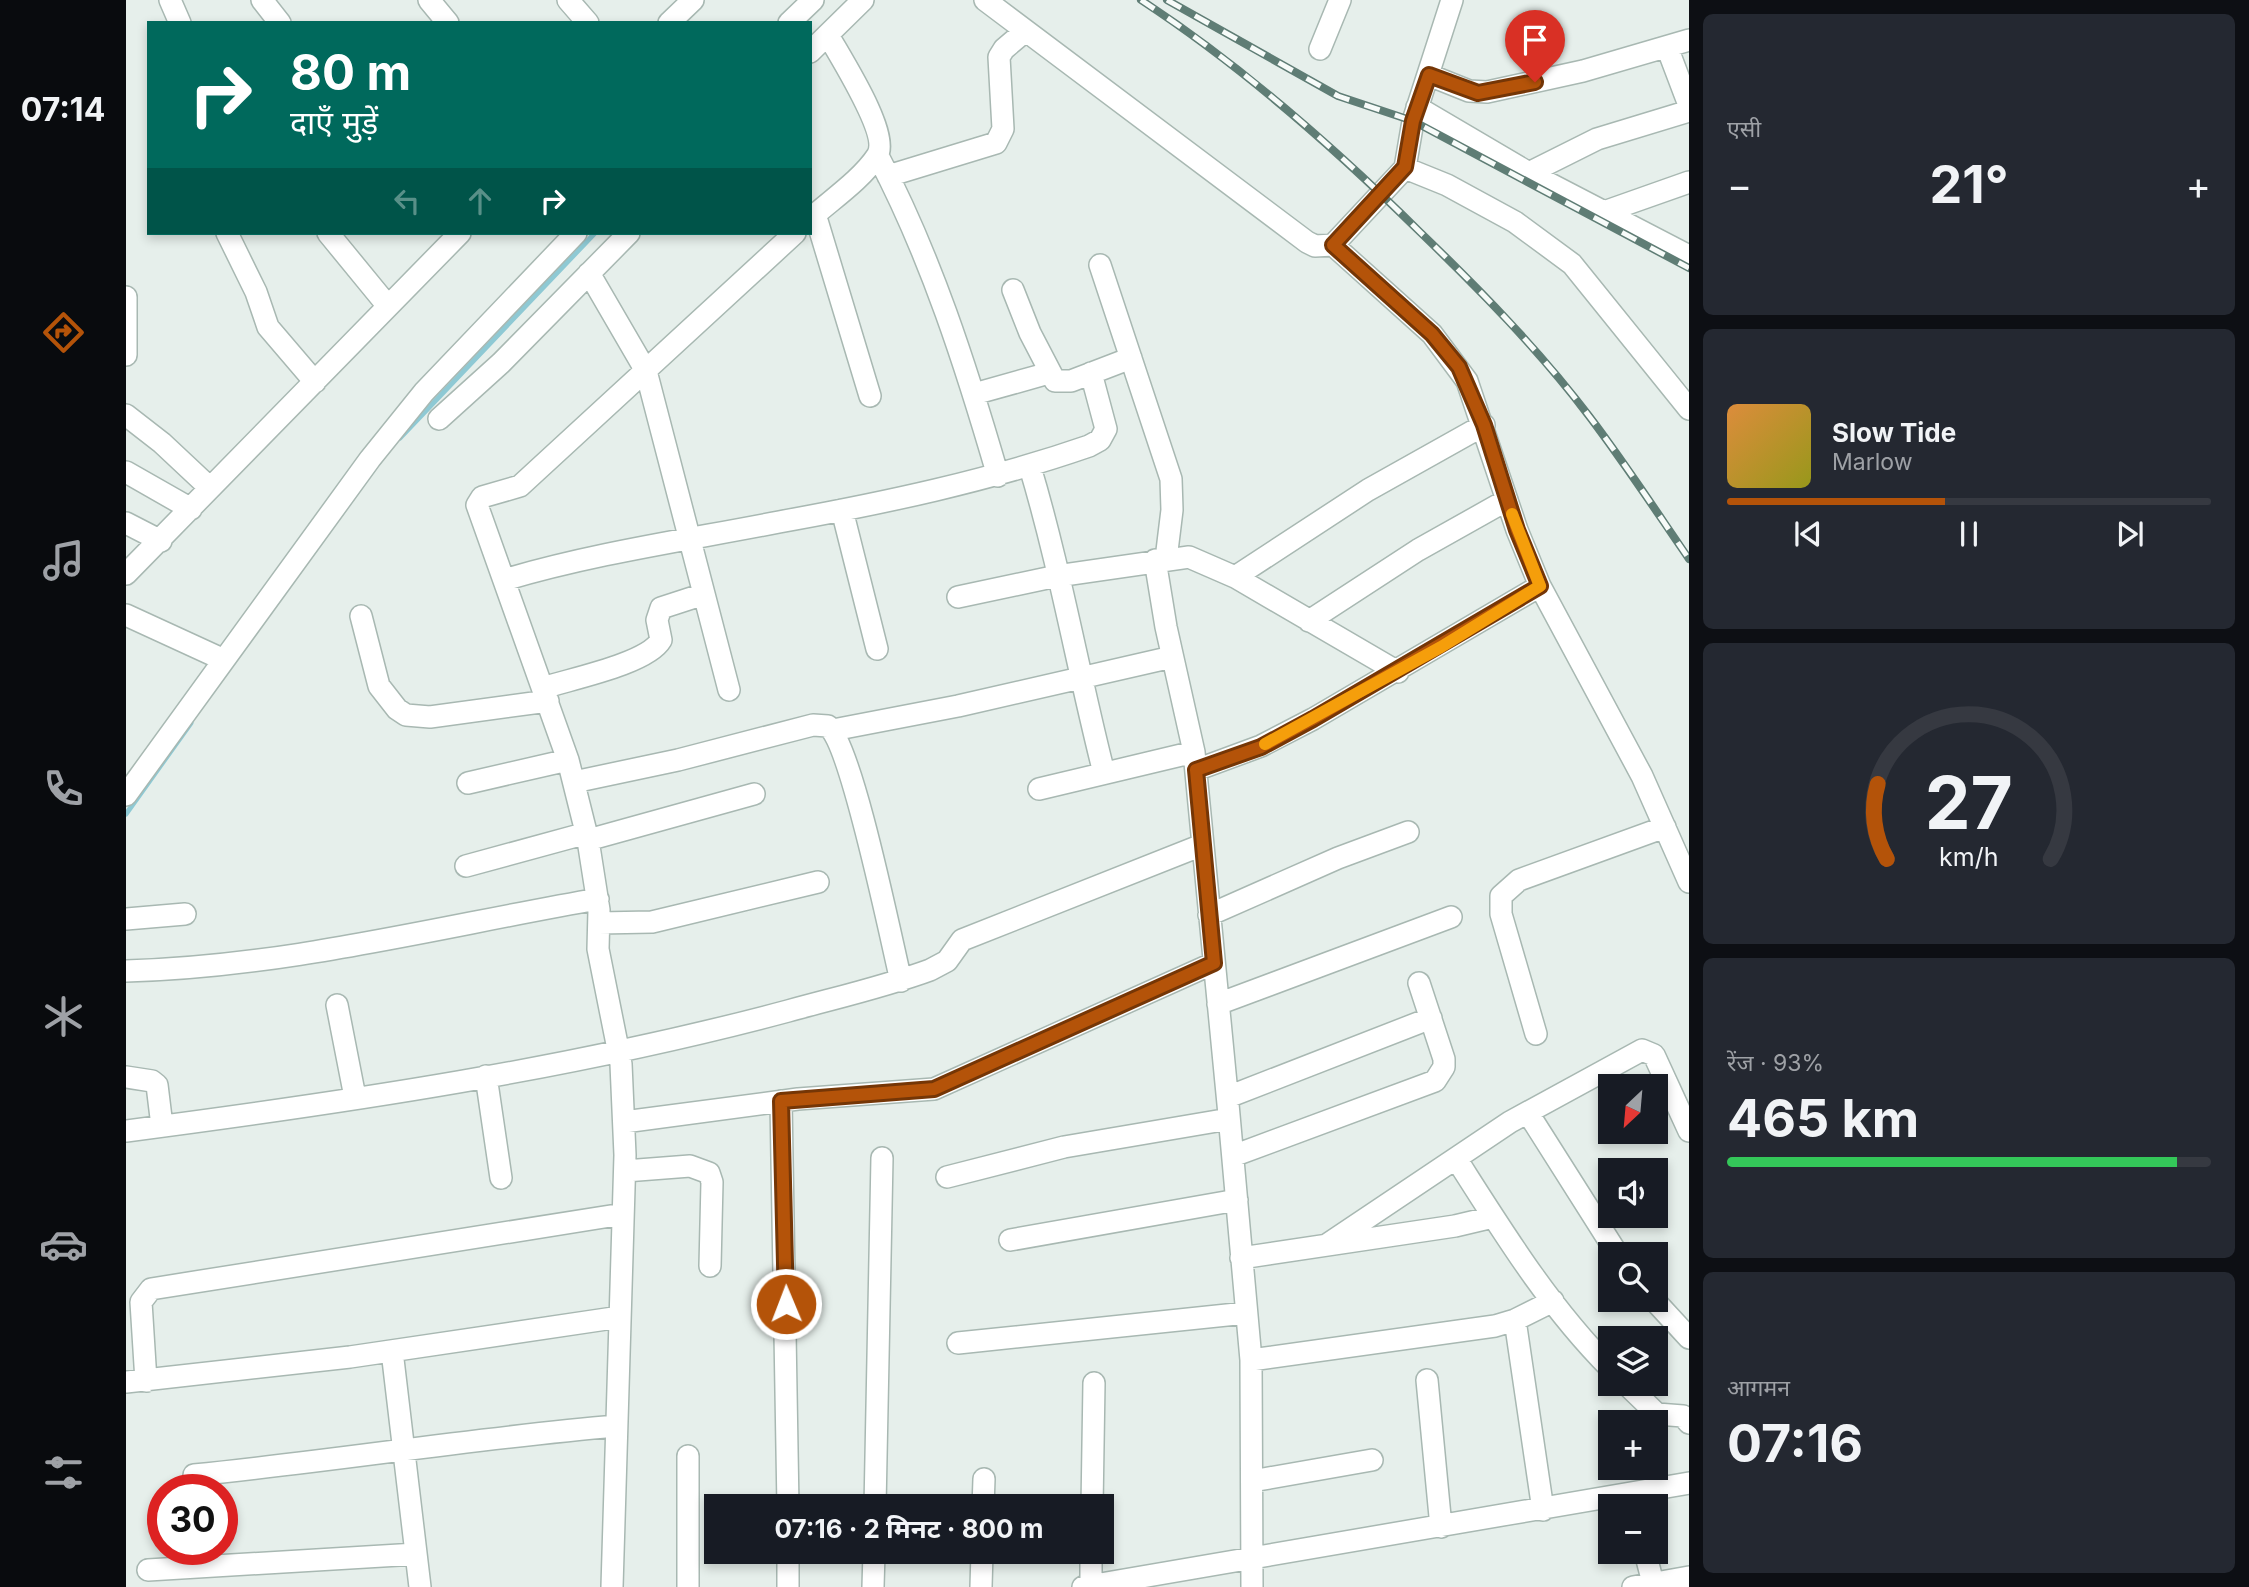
<!DOCTYPE html>
<html lang="hi">
<meta charset="utf-8">
<style>
body{margin:0;font-family:Inter,"Noto Sans Devanagari",sans-serif;background:#242831;color:#f1f3f6;height:100vh;display:flex;flex-direction:column;font-size:26px;white-space:nowrap}
*{box-sizing:border-box;margin:0}
p{font-size:23px;color:#9ea1a6}
.icon{flex:none;width:38px;height:38px;fill:none;stroke:currentColor;stroke-width:2;stroke-linecap:round;stroke-linejoin:round}
.map{position:relative;flex:1;overflow:hidden}
.details{display:flex;flex-direction:column;gap:14px;padding:14px;background:#0d0f14;width:560px}
.details>*{flex:none}
.hud{position:absolute;left:21px;top:21px;width:665px;height:214px;border-radius:0px;box-shadow:0 4px 10px #0003;background:#00695c;color:#fff;overflow:hidden}
.needle{width:46px;rotate:206deg}
.fabs{position:absolute;left:1472px;top:1074px;display:grid;gap:14px}
.fabs a{display:grid;place-items:center;width:70px;height:70px;border-radius:0px;background:#171b24;box-shadow:0 4px 10px #0003;font-size:35px}
.speed{position:absolute;left:21px;top:1474px;display:flex;gap:14px;font-size:35px;font-weight:700;text-align:center}
.speed>*{display:grid;place-content:center;width:91px;height:91px;border-radius:50%;background:#171b24;box-shadow:0 4px 10px #0003;line-height:1}
.speed .limit{border:10px solid #d22;background:#fff;color:#111}
.pin{position:absolute;display:grid;place-items:center;width:60px;height:60px;color:#fff;margin:-72px -30px;border-radius:50% 50% 50% 0;rotate:-45deg;box-shadow:0 0 7px #0007}
.pin .icon{rotate:45deg}
.me{position:absolute;width:77px;margin:-38px;rotate:359deg;stroke-linejoin:round;filter:drop-shadow(0 0 5px #0008)}
.turn{display:flex;align-items:center;gap:24px;height:147px;padding:0 28px;font-size:32px}
.turn .icon{width:91px;height:91px;stroke-width:2.5}
.turn b{display:block;font-size:49px;line-height:60px}
.lanes{display:flex;align-items:center;height:66px;padding:0 28px;background:#0003;justify-content:center;gap:35px;direction:ltr}
.lanes .off{opacity:.35}
.big{font-size:52px;font-weight:700;line-height:1.1}
.details .tile{flex:1;display:flex;flex-direction:column;justify-content:center;gap:10px;min-width:0;padding:0 24px;border-radius:10px;background:#242831}
.details .dial{align-items:center;gap:0}
.dial svg{height:182px;overflow:visible;fill:none;stroke:#363941;stroke-width:7;stroke-linecap:round;text-anchor:middle}
.dial text{fill:#f1f3f6;stroke:none}
.song{display:flex;align-items:center;gap:21px}
.cover{width:84px;height:84px;border-radius:10px;background:linear-gradient(135deg,hsl(30 70% 55%),hsl(60 70% 35%))}
.played{height:7px;border-radius:4px;background:linear-gradient(90deg,#b45309 45%,#363941 45%)}
.keys{display:flex;justify-content:space-around;direction:ltr}
.heat{display:flex;justify-content:space-between;align-items:center;font-size:38px;direction:ltr}
.charge{height:10px;border-radius:5px;background:linear-gradient(90deg,#34c759 93%,#363941 0)}
.trip{position:absolute;left:578px;top:1494px;width:410px;height:70px;border-radius:0px;background:#171b24;box-shadow:0 4px 10px #0003;font-weight:700;line-height:70px;text-align:center}
main{display:flex;flex:1;min-height:0}
.tab-bar{display:flex;flex-direction:column;width:126px;justify-content:space-around;align-items:center;background:#090b0e;color:#9ea1a6}
.tab-bar .icon{width:49px;height:49px}
.tab-bar .active{color:#b45309}
.tab-bar b{font-size:32px;color:#f1f3f6}
.map>svg:first-child{display:block}
.lines{fill:none;stroke-linecap:round;stroke-linejoin:round}
.stream{stroke:#8ec9d4;stroke-width:5}
.minor-casing{stroke:#a8b8b2;stroke-width:24}
.minor{stroke:#fff;stroke-width:21}
.rail-casing{stroke:#5f7d75;stroke-width:8}
.rail{stroke:#f7fbf9;stroke-width:5;stroke-dasharray:16;stroke-linecap:butt}
.route-casing{stroke:#753606;stroke-width:18}
.route{stroke:#b45309;stroke-width:12}
.slow{stroke:#f59e0b;stroke-width:12}
</style>
<main>
<nav class="tab-bar">
<b>07:14</b>
<svg class="icon active" aria-label="directions" viewBox="0 0 24 24"><path d="M12 3l9 9-9 9-9-9zM9 14v-3h6M13 9l2 2-2 2"/></svg>
<svg class="icon" aria-label="music" viewBox="0 0 24 24"><path d="M9 18V5l10-2v13"/><circle cx="6" cy="18" r="3"/><circle cx="16" cy="16" r="3"/></svg>
<svg class="icon" aria-label="phone" viewBox="0 0 24 24"><path d="M5 4h4l2 5-3 2q2 4 5 5l2-3 5 2v4C11 20 4 13 5 4z"/></svg>
<svg class="icon" aria-label="climate" viewBox="0 0 24 24"><path d="M12 3v18M4 7l16 10M4 17L20 7"/></svg>
<svg class="icon" aria-label="car" viewBox="0 0 24 24"><path d="M5 17H2v-5l4-1 3-4h7l3 4 3 1v5h-3M9 17h6M6 11h13"/><circle cx="7" cy="17" r="2"/><circle cx="17" cy="17" r="2"/></svg>
<svg class="icon" aria-label="filters" viewBox="0 0 24 24"><path d="M4 7h16M4 17h16"/><circle cx="9" cy="7" r="2"/><circle cx="15" cy="17" r="2"/></svg>
</nav>
<div class="map">
<svg width="1563" height="1587" viewBox="0 0 1563 1587">
<rect width="100%" height="100%" fill="#e6efeb"/>
<g class="lines">
<path class="stream" d="M274,438L469,233
M0,814L65,723"/>
<g class="minor-casing">
<path id="minor" d="M44,0L54,23
M136,0L154,23
M303,0L322,23
M442,0L462,23
M859,0L1181,242L1189,246L1207,245L1279,168L1287,121L1326,0
M543,23L567,0
M663,23L687,0
M1541,47L1563,105
M1194,49L1214,0
M684,52L737,0
M1303,75L1343,91L1361,92L1457,71L1563,40
M1291,107L1403,173L1563,256
M752,156C805,257 840,366 872,476
M1279,168L1321,185L1389,222L1446,264L1563,409
M1403,173L1471,139L1563,111
M762,176L870,143L877,129L873,57L878,49L898,32
M1478,212L1563,182
M689,214L744,396
M684,219C705,200 735,180 751,156C765,135 714,57 702,35
M101,233L130,292L142,327L189,382
M202,233L261,305
M1207,245L1306,334L1341,381L1391,530L1414,586L1516,776L1563,882
M974,265L1045,479L1046,510L1040,559
M463,273L520,371L603,690
M887,290L904,333L929,381H945L1005,358
M0,297V355
M848,394L923,373
M0,415L36,443L84,488
M313,419L375,363L503,233
M904,467C934,567 952,671 978,773
M0,472L65,509
M716,510L751,649
M0,523L35,541
M1029,560L1040,627L1068,752L1102,1104L1125,1360L1126,1587
M0,574L334,233
M1109,577L1242,490L1358,425
M378,580C469,553 561,540 653,522C758,503 862,481 963,446L974,440L980,429L965,373
M832,597L931,576L1063,557L1109,577L1272,672
M0,615L98,660
M235,616L253,686L271,709L280,715L304,717L422,701
M1183,621L1292,550L1381,500
M417,688C444,679 521,664 535,640L531,620L535,608L578,594
M707,730L832,706L1046,657
M1070,770L1135,746L1187,719L1414,586
M448,782L552,760L687,725L702,726C726,746 765,939 775,981
M342,783L442,760
M913,789L1068,752
M0,795L244,459L298,392L450,233
M462,840L628,794
M340,866L461,833
M1083,915L1212,858L1282,832
M0,919L59,914
M473,923L526,922L692,882
M0,971C159,967 316,926 472,899
M1092,1004L1325,917
M211,1005L229,1097
M1410,1034L1375,914V896L1393,880L1539,827
M360,1076L375,1178
M0,1077L26,1081L31,1085L36,1126
M1102,1097L1305,1018
M655,1101L662,1507
M1402,1113L1492,1255
M498,1122L672,1099L808,1089L1088,963
M0,1131C222,1102 445,1069 662,1011C709,998 758,987 804,970L821,961L836,940L1076,845
M1107,1156L1309,1081L1318,1067V1059L1293,983
M1331,1160C1377,1232 1423,1307 1484,1368
M499,1171L564,1166L583,1173L586,1182L584,1266
M821,1177L938,1147L1103,1119
M884,1240L1111,1200
M1202,1244L1384,1122L1516,1050L1528,1055L1563,1131
M1115,1258L1329,1226L1367,1217
M1528,1300L1563,1338
M1389,1320L1417,1510
M832,1343L1120,1313
M266,1351L294,1587
M1125,1360L1369,1326L1389,1320L1427,1301
M1301,1380L1315,1527
M20,1381L15,1302L25,1289L497,1214
M0,1382L224,1357L494,1317
M1500,1384L1531,1414L1557,1416L1563,1423
M68,1475C209,1461 349,1438 490,1426
M1126,1481L1246,1460
M749,1507L756,1158
M857,1507L858,1479
M966,1507L968,1383
M662,1552V1587
M1519,1552L1527,1583
M22,1570L290,1554
M965,1585V1552
M486,1587L499,1155L495,1064L472,949L473,910L462,840L442,760L351,505L356,497L394,486L669,233
M562,1587V1456
M747,1587L748,1552
M855,1587L856,1552
M957,1587L1563,1483
M1507,1587L1563,1577"/>
</g>
<use href="#minor" class="minor"/>
<g class="rail-casing">
<path id="rail" d="M1015,0C1116,66 1209,148 1295,233C1354,290 1413,350 1463,416C1498,462 1530,511 1563,559
M1041,0L1212,96L1287,121L1563,268"/>
</g>
<use href="#rail" class="rail"/>
</g>
<g class="lines">
<g class="route-casing">
<path id="route" d="M660,1304L655,1101L808,1089L1088,963L1070,770L1135,747L1187,719L1414,586L1391,530L1358,425L1333,367L1306,334L1207,245L1279,167L1287,121L1303,75L1352,93L1409,82"/>
</g>
<use href="#route" class="route"/>
<path class="slow" d="M1139,744L1315,647L1414,586L1386,514"/>
</g>
</svg>
<div class="fabs">
<a><svg class="needle" viewBox="-14 -14 28 28"><path d="M0-13l5 13h-10z" fill="#e53935"/><path d="M0 13l5-13h-10z" fill="#9ea1a6"/></svg></a>
<a><svg class="icon" aria-label="sound" viewBox="0 0 24 24"><path d="M4 9h4l5-4v14l-5-4H4zM17 9q2 3 0 6"/></svg></a>
<a><svg class="icon" aria-label="search" viewBox="0 0 24 24"><circle cx="10" cy="10" r="6"/><path d="M15 15l6 6"/></svg></a>
<a><svg class="icon" aria-label="layers" viewBox="0 0 24 24"><path d="M12 4l9 5-9 5-9-5zM3 14l9 5 9-5"/></svg></a>
<a>+</a>
<a>−</a>
</div>
<div class="speed"><div class="limit">30</div></div>
<div class="pin" style="left:1409px;top:82px;background:#d93025"><svg class="icon" aria-label="arrive" viewBox="0 0 24 24"><path d="M6 21V4h12l-3 4 3 4H6"/></svg></div>
<svg class="me" style="left:660px;top:1304px" viewBox="-20 -20 40 40"><circle r="17" fill="#b45309" stroke="#fff" stroke-width="3"/><path d="M0-11L8 9 0 5-8 9z" fill="#fff"/></svg>
<div class="trip">07:16 · 2 मिनट · 800 m</div>
<div class="hud">
<div class="turn"><svg class="icon" aria-label="right" viewBox="0 0 24 24"><path d="M7 20v-9h11M14 6l5 5-5 5"/></svg><div><b>80 m</b>दाएँ मुड़ें</div></div>
<div class="lanes"><svg class="icon off" aria-label="left" viewBox="0 0 24 24"><path d="M17 20v-9H6M10 6l-5 5 5 5"/></svg><svg class="icon off" aria-label="ahead" viewBox="0 0 24 24"><path d="M12 20V5M6 11l6-6 6 6"/></svg><svg class="icon" aria-label="right" viewBox="0 0 24 24"><path d="M7 20v-9h11M14 6l5 5-5 5"/></svg></div>
</div>
</div>
<section class="details">
<div class="tile"><p>एसी</p>
<div class="heat"><a>−</a><b class="big">21°</b><a>+</a></div>
</div>
<div class="tile">
<div class="song"><i class="cover"></i><div><b>Slow Tide</b><p>Marlow</p></div></div>
<div class="played"></div>
<div class="keys"><svg class="icon" aria-label="previous" viewBox="0 0 24 24"><path d="M18 5L8 12l10 7zM5 5v14"/></svg><svg class="icon" aria-label="pause" viewBox="0 0 24 24"><path d="M8 5v14M16 5v14"/></svg><svg class="icon" aria-label="next" viewBox="0 0 24 24"><path d="M6 5l10 7-10 7zM19 5v14"/></svg></div>
</div>
<div class="tile dial"><svg viewBox="0 0 100 80">
<path d="M14 69A42 42 0 1 1 86 69"/>
<path d="M14 69A42 42 0 0 1 10 36" stroke="#b45309"/>
<text x="50" y="56" font-size="32" font-weight="700">27</text>
<text x="50" y="72" font-size="11">km/h</text>
</svg></div>
<div class="tile"><p>रेंज · 93%</p><b class="big">465 km</b><div class="charge"></div></div>
<div class="tile"><p>आगमन</p><b class="big">07:16</b></div>
</section>
</main>
